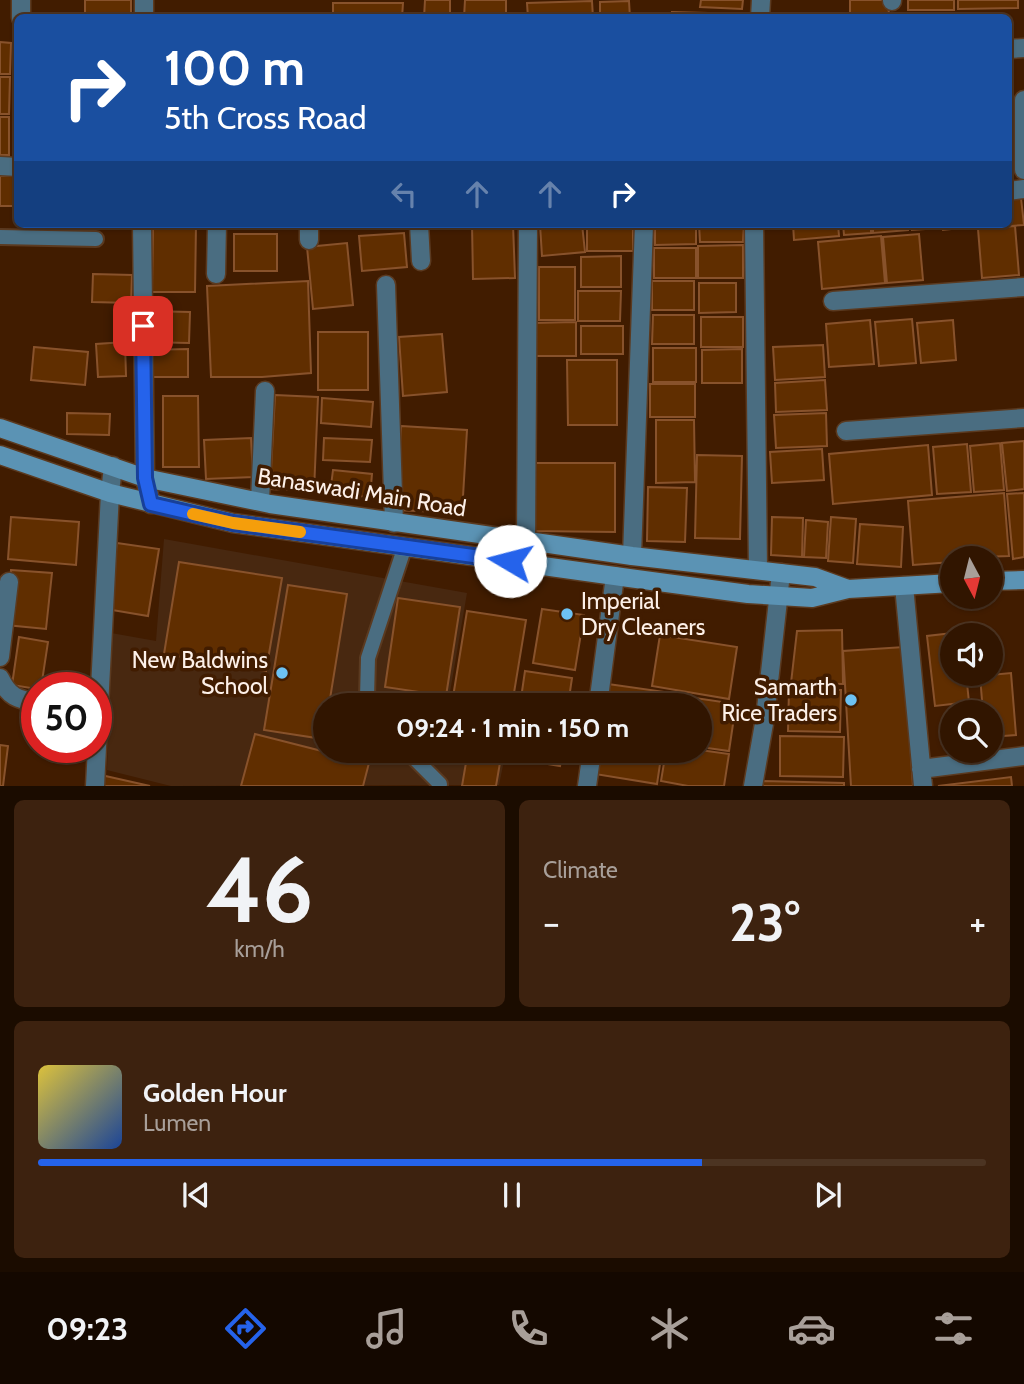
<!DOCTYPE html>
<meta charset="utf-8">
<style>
body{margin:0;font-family:Cabin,sans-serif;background:#3d220f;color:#f1f3f6;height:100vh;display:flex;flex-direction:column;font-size:26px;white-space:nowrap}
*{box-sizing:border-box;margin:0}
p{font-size:23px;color:#a89f99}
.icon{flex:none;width:38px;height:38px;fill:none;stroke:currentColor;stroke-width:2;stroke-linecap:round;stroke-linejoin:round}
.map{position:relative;height:786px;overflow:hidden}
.sheet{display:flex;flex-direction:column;gap:14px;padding:14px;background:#1b0c00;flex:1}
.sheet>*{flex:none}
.banner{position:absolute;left:14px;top:14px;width:998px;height:214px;border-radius:10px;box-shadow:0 2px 5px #0004,0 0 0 2px #4c3422;background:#1a4fa0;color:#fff;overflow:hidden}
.needle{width:46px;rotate:173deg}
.controls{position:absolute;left:940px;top:546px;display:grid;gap:14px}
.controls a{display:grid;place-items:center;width:63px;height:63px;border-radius:50%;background:#311500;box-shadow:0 2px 5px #0004,0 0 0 2px #4c3422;font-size:35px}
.speed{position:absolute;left:21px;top:672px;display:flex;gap:14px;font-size:35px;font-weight:700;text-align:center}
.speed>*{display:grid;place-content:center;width:91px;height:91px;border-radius:50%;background:#311500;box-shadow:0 2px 5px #0004,0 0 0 2px #4c3422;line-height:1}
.speed .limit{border:10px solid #d22;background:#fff;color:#111}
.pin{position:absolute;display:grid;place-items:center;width:60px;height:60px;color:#fff;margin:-30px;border-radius:14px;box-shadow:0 4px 10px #0006}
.me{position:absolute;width:77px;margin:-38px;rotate:278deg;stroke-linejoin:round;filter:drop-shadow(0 0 5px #0008)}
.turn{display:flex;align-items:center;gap:24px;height:147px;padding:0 35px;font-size:32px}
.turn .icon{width:91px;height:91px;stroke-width:2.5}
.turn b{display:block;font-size:49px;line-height:60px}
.lanes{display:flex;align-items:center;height:66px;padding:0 35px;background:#0003;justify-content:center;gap:35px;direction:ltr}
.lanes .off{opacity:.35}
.big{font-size:52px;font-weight:700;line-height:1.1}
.sheet .card{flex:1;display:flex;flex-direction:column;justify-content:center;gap:10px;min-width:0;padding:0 24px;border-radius:10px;background:#3d220f}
.sheet .dial{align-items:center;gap:0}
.dial b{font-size:91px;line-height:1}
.song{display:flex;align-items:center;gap:21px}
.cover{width:84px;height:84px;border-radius:10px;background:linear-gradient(135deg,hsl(50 70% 55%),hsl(220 70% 35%))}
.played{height:7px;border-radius:4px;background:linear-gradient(90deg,#2563eb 70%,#4c3422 70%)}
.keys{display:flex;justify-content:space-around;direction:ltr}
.heat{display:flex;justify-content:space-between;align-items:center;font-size:38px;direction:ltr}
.sheet .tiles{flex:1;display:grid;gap:14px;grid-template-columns:1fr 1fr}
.card:last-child{grid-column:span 2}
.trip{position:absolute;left:313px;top:693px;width:399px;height:70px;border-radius:35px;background:#311500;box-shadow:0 2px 5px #0004,0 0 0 2px #4c3422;font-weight:700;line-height:70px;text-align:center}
.tabs{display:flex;height:112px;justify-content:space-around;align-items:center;background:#140800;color:#a89f99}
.tabs .icon{width:49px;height:49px}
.tabs .on{color:#2563eb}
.tabs b{font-size:32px;color:#f1f3f6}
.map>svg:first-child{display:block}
.built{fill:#482810}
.building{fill:#602e00;stroke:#88522b;stroke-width:2}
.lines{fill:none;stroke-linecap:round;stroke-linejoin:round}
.service-casing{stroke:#5b3a20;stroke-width:18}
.minor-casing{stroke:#5b3a20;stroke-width:21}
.secondary-casing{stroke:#5b3a20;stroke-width:21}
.service{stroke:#4a6d81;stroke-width:14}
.minor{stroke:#4a6d81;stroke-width:18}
.secondary{stroke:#5b93b4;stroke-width:18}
.route-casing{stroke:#184099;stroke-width:18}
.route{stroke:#2563eb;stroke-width:12}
.slow{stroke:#f59e0b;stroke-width:12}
.poi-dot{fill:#6dc2f3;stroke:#411c00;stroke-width:2.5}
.labels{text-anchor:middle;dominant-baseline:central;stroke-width:7;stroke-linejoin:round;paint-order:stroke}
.street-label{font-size:23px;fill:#fdf0e8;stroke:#411c00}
.poi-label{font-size:23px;fill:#fdf0e8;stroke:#411c00;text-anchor:end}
</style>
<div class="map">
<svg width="1024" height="786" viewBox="0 0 1024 786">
<rect width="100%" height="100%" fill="#411c00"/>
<path class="built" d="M164,539L467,593L448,704L453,705H326V751H506L499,785L171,786L107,770L111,633L156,641Z"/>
<path class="building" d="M85,0H131V18H85Z
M425,0H450V18H424Z
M465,0H506V18H464Z
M701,0H743L742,9L700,7Z
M850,0H888L889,15L850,16Z
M908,0H954V10H908Z
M958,0H1018V8L958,9Z
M592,1L593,18H528L527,3Z
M629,1L630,18H600V2Z
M333,3H403L402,18H333Z
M672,12L745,14V18H672Z
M0,42L11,43L10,74H0Z
M0,77H10L9,114H0Z
M0,117H9V155H0Z
M0,176H18V206H0Z
M1021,198L1024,225L982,228L981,224H1008V199Z
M153,224H196L195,292H152Z
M472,224H513L515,278L473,279Z
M554,224H582L585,252L542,256L540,225Z
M587,224H633V251H587Z
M655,224H696V244L655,245Z
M699,224H744L743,242H700Z
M793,224H838L839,236L794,240Z
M843,224H871V233L844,235Z
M873,224H908V230L873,233Z
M912,224H939V228L912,230Z
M942,224H978V226L943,230Z
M1015,226L1019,275L982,278L978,229Z
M404,233L407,267L362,271L359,236Z
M234,234H277V271H234Z
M919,234L923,280L887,283L883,237Z
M881,236L885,283L822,289L818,242Z
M347,243L353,305L313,309L307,247Z
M743,245V278H698V246Z
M654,248H696V278H654Z
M621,256V287H581V257Z
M539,267H575V320H539Z
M93,274L132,275L131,303L92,302Z
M308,281L311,373L262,377H211L207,286Z
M652,281H694V310H652Z
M699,283H736V312L699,313Z
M578,291H621L620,321H578Z
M146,311L190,312L189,343L146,342Z
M653,315H694V344H652Z
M701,317H743V347H701Z
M912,319L916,363L879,366L875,322Z
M870,320L874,364L829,367L826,324Z
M953,320L956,360L921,363L917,323Z
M576,322V356H532V323Z
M581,326H623V354H581Z
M318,332H368V390H318Z
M442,334L447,392L403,396L399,337Z
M125,342L126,376L98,377L96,344Z
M823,345L825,377L775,380L773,347Z
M34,347L88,352L85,385L31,380Z
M653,348H696V382H653Z
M188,349V377H148V350Z
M742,349V383H702V350Z
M567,360H617V425H568Z
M825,380L827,410L776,412L775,383Z
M650,384H695V417H650Z
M275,395L318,397L314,491L270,489Z
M163,396H198L199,467H163Z
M322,398L373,402L371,427L321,423Z
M67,413L110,414L109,435L67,434Z
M826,413L827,446L776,448L774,415Z
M656,420H694L695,482L656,483Z
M401,426L467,430L462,513L396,510Z
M251,438L253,477L206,479L204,440Z
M324,438L372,440L370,462L323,460Z
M1024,441V489L1007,491L1002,443Z
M1000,443L1004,490L974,492L970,446Z
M967,444L971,492L937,494L933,447Z
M928,445L932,495L833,504L829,454Z
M822,449L824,480L772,483L770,452Z
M697,455L742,456L740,539L695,538Z
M532,463H615V532L532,531Z
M333,470L372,474L370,497L330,494Z
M648,487L687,488L685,542L647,541Z
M1004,493L1009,556L952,558V562L913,565L908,501Z
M1024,493V557L1013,559L1007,494Z
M11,517L79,522L76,565L8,559Z
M772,517L803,518L802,557L771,555Z
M831,517L856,519L853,563L828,561Z
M806,520L828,522L826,558L804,557Z
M860,524L903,527L901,567L857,564Z
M117,543L159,549L148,616L106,609Z
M179,562L282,578L266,671L164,654Z
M11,570L52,573L46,629L6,625Z
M288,585L347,594L329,705H326V725L323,739L264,730Z
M398,598L460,607L446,696L385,687Z
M542,609L584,615L575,670L533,663Z
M467,611L526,620L512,705L453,697Z
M842,630L843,684L791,683L797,631Z
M961,632V635H952V674H966L969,702L935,706L927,636Z
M660,635L737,647L729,699L652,686Z
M19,637L48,642L41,688L37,689L12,685Z
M904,647L913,786H851L843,651Z
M525,671L572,678L568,705H520Z
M1011,673L1016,735L990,737V712H983L980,676Z
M608,684L672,693L671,705H605Z
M789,689L841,690L840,732L788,731Z
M675,695L736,704L729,751L700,747V705H673Z
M255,734L369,763L363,786H241Z
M780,736L844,737L843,777L780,776Z
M0,745L8,746L3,786H0Z
M700,750L729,754L724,786H688L661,781L666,751Z
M468,751H502L496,786H462Z
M513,751H563L560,766L512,758Z
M598,751H662L657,784L595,774Z
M101,775L150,786H101Z
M1011,777L1012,786H938Z
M763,781L844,783V786H763Z"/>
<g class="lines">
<g class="service-casing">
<path id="service" d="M0,237L96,239
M371,705L367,698L368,658L405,546
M407,751L440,784"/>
</g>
<g class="minor-casing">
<path id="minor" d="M892,1V0
M21,18V0
M144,18V0
M760,18L761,0
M1008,49L1024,48
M1024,100V170
M0,166L18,167
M1008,191L1024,189
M142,224L145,478L151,504
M419,224L421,261
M754,224L758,570
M309,240V224
M216,274L217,224
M386,285L394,523
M833,301L1024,287
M846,431L1024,418
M260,501L265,391
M526,541L528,224
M632,556L644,224
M904,586L923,786
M0,657L9,582
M0,678C9,697 17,699 37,703
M598,705L615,576
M921,769L1024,756
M95,786L110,493L113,466
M587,786L592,751
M753,786L765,718L781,573"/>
</g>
<g class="secondary-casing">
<path id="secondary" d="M0,428L145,478L270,504L632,556L815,577L848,589
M0,455L110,493L233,523L629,578L748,594L812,598L848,589L952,583
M990,581L1024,580"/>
</g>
<use href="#service" class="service"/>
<use href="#minor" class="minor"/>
<use href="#secondary" class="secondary"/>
</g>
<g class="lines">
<g class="route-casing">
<path id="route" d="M143,326L145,478L151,504L233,523L510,561"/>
</g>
<use href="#route" class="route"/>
<path class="slow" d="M193,514L233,523L300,532"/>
</g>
<g class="poi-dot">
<circle cx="567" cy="614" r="7"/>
<circle cx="282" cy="673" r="7"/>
<circle cx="851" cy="700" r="7"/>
</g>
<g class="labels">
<g class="street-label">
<text transform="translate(362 492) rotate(9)">Banaswadi Main Road</text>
</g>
<g class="poi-label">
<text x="581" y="601" text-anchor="start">Imperial<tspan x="581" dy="26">Dry Cleaners</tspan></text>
<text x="268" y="660">New Baldwins<tspan x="268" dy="26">School</tspan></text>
<text x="837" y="687">Samarth<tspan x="837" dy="26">Rice Traders</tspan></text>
</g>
</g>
</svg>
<div class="controls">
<a><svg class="needle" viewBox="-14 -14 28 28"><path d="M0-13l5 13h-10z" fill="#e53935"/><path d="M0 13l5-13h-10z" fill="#a89f99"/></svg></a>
<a><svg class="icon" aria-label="sound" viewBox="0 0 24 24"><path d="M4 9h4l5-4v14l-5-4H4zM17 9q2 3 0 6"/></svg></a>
<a><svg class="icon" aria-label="search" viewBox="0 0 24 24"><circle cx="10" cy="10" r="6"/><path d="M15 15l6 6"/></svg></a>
</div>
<div class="speed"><div class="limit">50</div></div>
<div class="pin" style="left:143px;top:326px;background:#d93025"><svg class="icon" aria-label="arrive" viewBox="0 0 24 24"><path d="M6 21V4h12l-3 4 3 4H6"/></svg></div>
<svg class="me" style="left:510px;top:561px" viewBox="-20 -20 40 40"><circle r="19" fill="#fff"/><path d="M0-13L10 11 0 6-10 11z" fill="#2563eb"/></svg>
<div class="trip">09:24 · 1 min · 150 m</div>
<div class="banner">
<div class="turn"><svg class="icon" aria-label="right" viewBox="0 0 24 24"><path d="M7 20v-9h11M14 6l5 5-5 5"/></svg><div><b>100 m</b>5th Cross Road</div></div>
<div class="lanes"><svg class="icon off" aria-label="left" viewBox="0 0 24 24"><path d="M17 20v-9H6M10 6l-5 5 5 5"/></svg><svg class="icon off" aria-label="ahead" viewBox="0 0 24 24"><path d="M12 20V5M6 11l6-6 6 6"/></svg><svg class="icon off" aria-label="ahead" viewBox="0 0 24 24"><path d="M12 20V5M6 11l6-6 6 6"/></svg><svg class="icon" aria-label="right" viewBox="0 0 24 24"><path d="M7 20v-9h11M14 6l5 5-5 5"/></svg></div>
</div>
</div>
<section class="sheet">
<div class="tiles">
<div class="card dial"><b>46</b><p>km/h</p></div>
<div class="card"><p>Climate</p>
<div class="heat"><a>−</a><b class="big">23°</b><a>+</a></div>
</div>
<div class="card">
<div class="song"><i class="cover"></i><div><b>Golden Hour</b><p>Lumen</p></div></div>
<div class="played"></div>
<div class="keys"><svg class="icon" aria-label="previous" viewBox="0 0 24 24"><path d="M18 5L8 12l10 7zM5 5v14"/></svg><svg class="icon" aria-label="pause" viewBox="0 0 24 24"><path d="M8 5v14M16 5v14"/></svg><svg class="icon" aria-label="next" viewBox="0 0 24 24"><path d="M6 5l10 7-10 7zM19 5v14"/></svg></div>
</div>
</div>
</section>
<nav class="tabs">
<b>09:23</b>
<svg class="icon on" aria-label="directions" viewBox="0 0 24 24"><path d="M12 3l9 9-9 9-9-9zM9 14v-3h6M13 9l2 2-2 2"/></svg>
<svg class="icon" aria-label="music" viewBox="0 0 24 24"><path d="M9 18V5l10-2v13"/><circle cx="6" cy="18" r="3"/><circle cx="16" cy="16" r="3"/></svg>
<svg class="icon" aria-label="phone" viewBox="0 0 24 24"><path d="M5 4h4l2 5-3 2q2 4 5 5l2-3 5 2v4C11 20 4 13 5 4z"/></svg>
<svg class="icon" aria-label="climate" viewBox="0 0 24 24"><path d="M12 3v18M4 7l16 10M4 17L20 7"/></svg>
<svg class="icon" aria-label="car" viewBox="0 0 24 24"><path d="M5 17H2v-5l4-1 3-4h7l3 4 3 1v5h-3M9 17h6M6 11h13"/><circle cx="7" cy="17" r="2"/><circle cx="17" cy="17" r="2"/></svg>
<svg class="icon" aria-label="filters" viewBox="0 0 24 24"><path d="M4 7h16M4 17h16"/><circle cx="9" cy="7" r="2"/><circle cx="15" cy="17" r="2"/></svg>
</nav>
